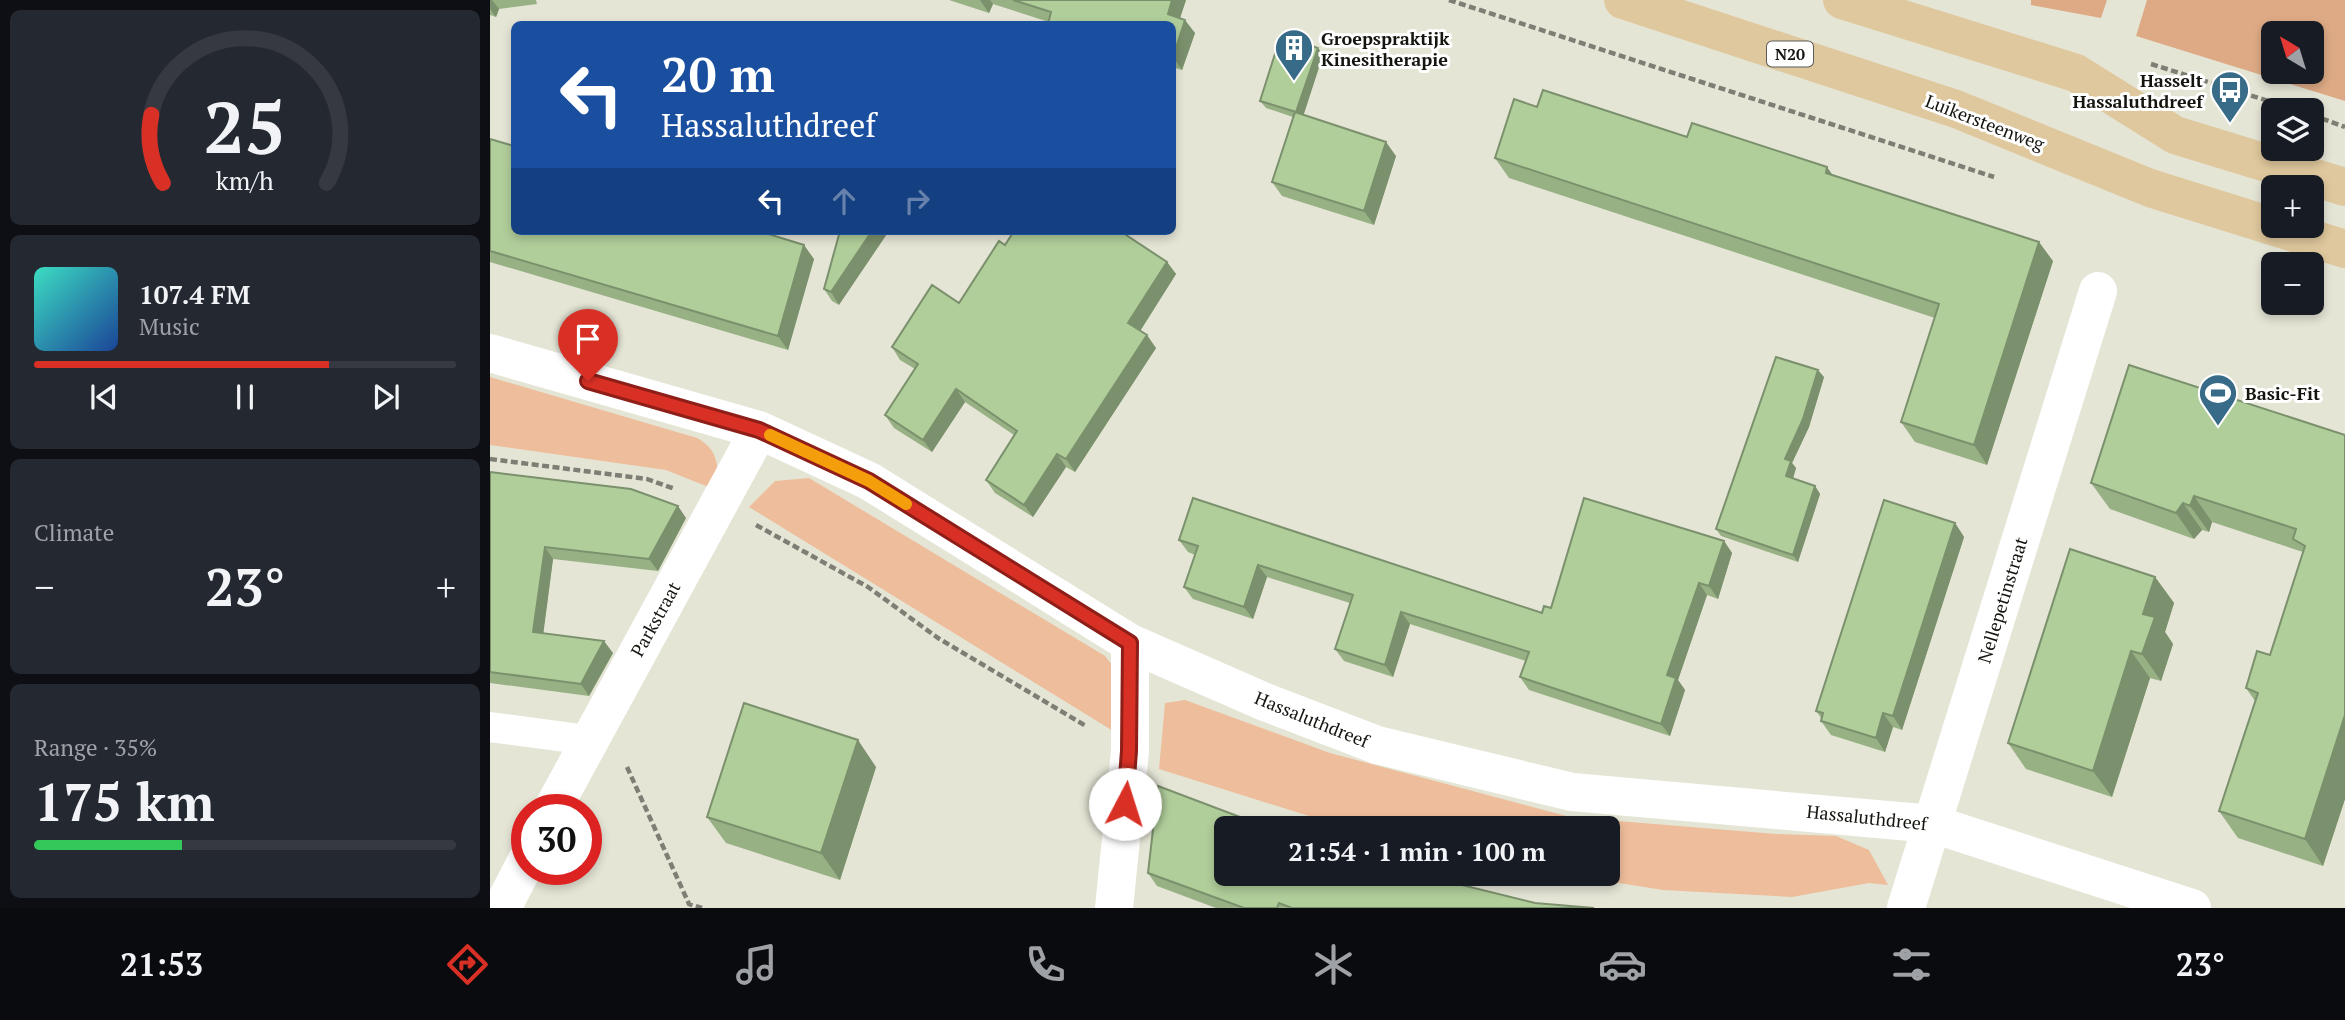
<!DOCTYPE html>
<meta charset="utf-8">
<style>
body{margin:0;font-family:"PT Serif",serif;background:#242831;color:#f1f3f6;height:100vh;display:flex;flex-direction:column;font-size:26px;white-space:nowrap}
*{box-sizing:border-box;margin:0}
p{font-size:23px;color:#9ea1a6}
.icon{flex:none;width:38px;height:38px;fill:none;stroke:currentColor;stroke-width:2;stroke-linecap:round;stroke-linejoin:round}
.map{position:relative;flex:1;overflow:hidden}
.details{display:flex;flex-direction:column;gap:10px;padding:10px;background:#0d0f14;width:490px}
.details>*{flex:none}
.guide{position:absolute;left:21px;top:21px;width:665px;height:214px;border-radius:10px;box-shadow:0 4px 10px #0003;background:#1a4fa0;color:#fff;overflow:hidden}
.needle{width:46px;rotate:322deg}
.tools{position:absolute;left:1771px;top:21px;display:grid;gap:14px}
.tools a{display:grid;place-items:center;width:63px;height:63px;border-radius:10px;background:#171b24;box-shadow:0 4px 10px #0003;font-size:35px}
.speed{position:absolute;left:21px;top:794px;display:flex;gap:14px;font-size:35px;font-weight:700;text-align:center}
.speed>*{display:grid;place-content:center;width:91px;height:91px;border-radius:50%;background:#171b24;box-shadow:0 4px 10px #0003;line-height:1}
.speed .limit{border:10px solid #d22;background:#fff;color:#111}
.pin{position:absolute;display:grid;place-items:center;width:60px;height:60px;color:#fff;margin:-72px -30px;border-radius:50% 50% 50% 0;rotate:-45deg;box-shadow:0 0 7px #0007}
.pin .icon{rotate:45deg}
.me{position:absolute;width:77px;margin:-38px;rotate:5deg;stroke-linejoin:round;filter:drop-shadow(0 0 5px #0008)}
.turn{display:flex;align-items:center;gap:24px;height:147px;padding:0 35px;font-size:32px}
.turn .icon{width:91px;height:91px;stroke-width:2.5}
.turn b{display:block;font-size:49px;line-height:60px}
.lanes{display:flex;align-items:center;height:66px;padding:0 35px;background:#0003;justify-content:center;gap:35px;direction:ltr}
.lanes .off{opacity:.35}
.big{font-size:52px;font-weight:800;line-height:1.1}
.details .tile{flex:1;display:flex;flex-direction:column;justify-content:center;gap:10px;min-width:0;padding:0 24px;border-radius:10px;background:#242831}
.details .dial{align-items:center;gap:0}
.dial svg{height:182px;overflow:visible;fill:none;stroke:#363941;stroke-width:7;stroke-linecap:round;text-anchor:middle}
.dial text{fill:#f1f3f6;stroke:none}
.song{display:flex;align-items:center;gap:21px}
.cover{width:84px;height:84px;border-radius:10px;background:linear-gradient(135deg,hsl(170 70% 55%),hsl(220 70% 35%))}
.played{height:7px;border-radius:4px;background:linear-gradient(90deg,#d93025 70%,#363941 70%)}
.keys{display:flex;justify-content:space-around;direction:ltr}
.heat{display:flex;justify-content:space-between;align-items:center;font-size:38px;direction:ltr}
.charge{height:10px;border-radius:5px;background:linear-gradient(90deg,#34c759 35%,#363941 0)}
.trip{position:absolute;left:724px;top:816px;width:406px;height:70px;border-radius:10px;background:#171b24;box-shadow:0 4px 10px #0003;font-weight:800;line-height:70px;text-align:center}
.tab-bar{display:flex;height:112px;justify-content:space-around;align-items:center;background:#090b0e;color:#9ea1a6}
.tab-bar .icon{width:49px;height:49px}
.tab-bar .current{color:#d93025}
.tab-bar b{font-size:32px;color:#f1f3f6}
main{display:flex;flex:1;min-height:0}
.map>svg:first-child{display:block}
.green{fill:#eebd9b}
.forest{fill:#ddaa85;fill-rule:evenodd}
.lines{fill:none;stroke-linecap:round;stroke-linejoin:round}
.path{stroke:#7e7e74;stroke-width:4.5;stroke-dasharray:7 3.5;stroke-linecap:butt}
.lane{stroke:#fff;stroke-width:30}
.street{stroke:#fff;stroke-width:38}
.primary{stroke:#dfc89d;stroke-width:38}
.wall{fill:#97b184}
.shaded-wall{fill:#7b906c}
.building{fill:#b0ce9a;stroke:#7b906c;stroke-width:2}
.route-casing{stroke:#8d1f18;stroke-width:18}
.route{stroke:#d93025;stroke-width:12}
.slow{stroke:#f59e0b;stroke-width:12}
.labels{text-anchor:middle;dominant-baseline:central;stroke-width:6;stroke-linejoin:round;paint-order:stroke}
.shield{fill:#fff;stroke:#5b5b58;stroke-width:2}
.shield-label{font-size:16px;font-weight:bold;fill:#151510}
.poi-label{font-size:18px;font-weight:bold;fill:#151510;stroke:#fff;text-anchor:start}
.street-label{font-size:18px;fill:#151510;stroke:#fff}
</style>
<main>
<section class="details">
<div class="tile dial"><svg viewBox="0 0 100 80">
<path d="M14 69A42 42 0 1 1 86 69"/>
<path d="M14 69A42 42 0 0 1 9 39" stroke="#d93025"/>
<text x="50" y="56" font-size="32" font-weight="700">25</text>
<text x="50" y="72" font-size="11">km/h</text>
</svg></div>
<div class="tile">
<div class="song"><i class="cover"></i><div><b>107.4 FM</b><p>Music</p></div></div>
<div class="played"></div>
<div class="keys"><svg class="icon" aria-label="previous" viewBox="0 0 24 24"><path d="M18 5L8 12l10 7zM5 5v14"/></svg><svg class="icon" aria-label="pause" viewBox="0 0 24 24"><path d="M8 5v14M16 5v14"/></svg><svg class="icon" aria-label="next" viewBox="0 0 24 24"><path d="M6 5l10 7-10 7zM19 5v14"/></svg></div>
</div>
<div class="tile"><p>Climate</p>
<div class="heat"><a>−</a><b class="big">23°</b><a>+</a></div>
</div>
<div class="tile"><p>Range · 35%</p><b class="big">175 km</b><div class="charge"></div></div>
</section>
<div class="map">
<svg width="1855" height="908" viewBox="0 0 1855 908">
<rect width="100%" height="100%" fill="#e5e5d6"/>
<path class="green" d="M0,377L207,438C229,450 229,467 226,490L176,470L0,445Z
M319,478L615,656L627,671L628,734L259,507L285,481Z
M695,700L840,753L1080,817L1286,834L1346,836L1379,850L1398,885L1379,883L1302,897L1173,890L1066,873H1118V828H857L669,769L675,703Z"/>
<path class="forest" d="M1541,0H1617L1611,18L1541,5Z
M1657,0H1855V101L1646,36ZM1783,33H1822V72H1783Z"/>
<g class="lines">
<path class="path" d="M959,0L1504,177
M1661,64L1807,110
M1822,115L1855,127
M0,459L157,479L185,489
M266,525L378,587L448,638L596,726
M137,767L199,904L212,908"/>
<path class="lane" d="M0,727L98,740"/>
<path class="street" d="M0,353L269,430L379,481L640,643L775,702L887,745L1082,792L1443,824L1702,908
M62,810L269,430
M12,908L37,860
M624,908L640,751V643
M1416,908L1608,291"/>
<path class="primary" d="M1133,0L1466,109L1660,188L1855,249
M1352,0L1586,73L1685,135L1855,187"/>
</g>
<path class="wall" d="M0,0H46L47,4L9,9L6,17L0,15Z
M459,0H696L690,18L705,33L692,70L682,67V24L559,22L503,4L499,13Z
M828,48L833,55L813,115L906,156L884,225L792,196L782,182L803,117L776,108L770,101Z
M1197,137L1343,175L1563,261L1497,465L1425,442L1411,422L1445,318L1019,178L1005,158Z
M0,139L324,259L298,350L0,262Z
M350,231L349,305L342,301L334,289Z
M515,245L677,262L686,274L650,331L666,348L585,472L576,467L543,517L505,493L496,480L524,435L475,402L442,452L404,428L395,415L425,369L410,360L402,347L469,303Z
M1334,377L1319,427L1302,463L1306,468L1303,479L1325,486L1330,494L1308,562L1231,536L1226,529Z
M1855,435V799L1833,866L1748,838L1729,811L1765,701L1756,688L1780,655L1813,552L1722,522L1719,532L1712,530L1704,539L1620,509L1601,483Z
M0,472L196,518L168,571L63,559L53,633L123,653L99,696L0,683Z
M1465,523L1474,537L1412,730L1403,727L1395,752L1341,735L1331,721L1332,719L1326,711Z
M689,540L1052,613L1061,608L1234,541L1242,553L1228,599L1217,595L1188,680L1195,690L1180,736L1039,690L1030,677L1036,661L920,624L903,677L854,661L845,649L860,603L777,577L763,619L703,599L694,587L705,555L698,552Z
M1665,577L1684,603L1675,632L1683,644L1671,681L1660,678L1622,797L1536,769L1518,743Z
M386,767L350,880L236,843L217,817Z
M737,828L1045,903L1104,908H726L667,886L658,873Z"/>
<path class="shaded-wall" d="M0,0H2L9,9L6,17L0,9Z
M490,0H500L503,4L499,13Z
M682,0H696L687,27L678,14Z
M695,20L705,33L692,70L683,57Z
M828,48L833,55L812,120L806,112Z
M896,142L906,156L884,225L874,211Z
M1337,167L1351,187L1336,173Z
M382,231H399L349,305L341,292Z
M1549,242L1563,261L1497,465L1484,445Z
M314,245L324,259L298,350L288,336Z
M677,262L686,274L647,336L638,323Z
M657,335L666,348L585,472L576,459Z
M1328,370L1334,377L1319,427L1302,463L1306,468L1301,484L1296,476L1295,459Z
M466,389L475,402L442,452L433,440Z
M567,454L576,467L543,517L534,505Z
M1325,486L1330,494L1308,562L1303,555Z
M1704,496L1722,522L1719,532L1700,506Z
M1693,503L1712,530L1704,539L1686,513Z
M188,506L196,518L168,571L159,559Z
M1465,523L1474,537L1412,730L1403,716Z
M1234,541L1242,553L1228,599L1219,586Z
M55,547L63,559L52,644L43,632Z
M768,565L777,577L763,619L754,607Z
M1665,577L1684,603L1675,632L1683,644L1671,681L1652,654L1653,614Z
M1209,583L1217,595L1188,680L1195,690L1180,736L1171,724L1177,675Z
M911,612L920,624L903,677L895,665Z
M114,641L123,653L99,696L91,684Z
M1641,651L1660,678L1622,797L1603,771Z
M1393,713L1403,727L1395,752L1386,738Z
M1855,715V799L1833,866L1815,839Z
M368,740L386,767L350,880L331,853Z"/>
<path class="building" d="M523,0H682L678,14L695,20L683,57L682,24H558L561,12Z
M791,35L828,48L806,112L770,101Z
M1053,90L1197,137L1202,123L1337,167L1336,173L1549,242L1484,445L1411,422L1449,304L1005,158L1024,99L1047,107Z
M805,112L896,142L874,211L782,182Z
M0,139L24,146V231H269L314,245L288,336L0,251Z
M350,231H382L341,292L334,289Z
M524,231H630L677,262L638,323L657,335L576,459L567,454L534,505L496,480L527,431L466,389L433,440L395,415L428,364L402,347L442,285L469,303L509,241L515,245Z
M1286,357L1328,370L1313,419L1295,459L1301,461L1296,476L1325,486L1303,555L1226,529Z
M1639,365L1855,435V715L1815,839L1729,811L1768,693L1756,688L1767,651L1780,655L1815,546L1803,539L1806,529L1704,496L1700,506L1693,503L1686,513L1601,483Z
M0,472L141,489L188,506L159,559L55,547L43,632L114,641L91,684L0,672Z
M703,498L1052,613L1054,606L1061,608L1094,498L1234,541L1219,586L1209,583L1177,675L1186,678L1171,724L1030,677L1039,652L911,612L895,665L845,649L863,595L768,565L754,607L694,587L708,546L689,540Z
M1394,500L1465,523L1403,716L1393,713L1386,738L1331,721L1333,713L1326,711Z
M1580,549L1665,577L1653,614L1665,617L1652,654L1641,651L1603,771L1518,743Z
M254,703L368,740L331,853L217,817Z
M668,786L779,828H737V873H923L1045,903L1104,908H802L789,903L787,908H754L658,873Z"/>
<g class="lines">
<g class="route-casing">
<path id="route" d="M98,381L269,430L379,481L640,643L639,751L635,804"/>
</g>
<use href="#route" class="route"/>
<path class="slow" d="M280,435L379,481L416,504"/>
</g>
<defs>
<g id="building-pin" transform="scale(2.0125)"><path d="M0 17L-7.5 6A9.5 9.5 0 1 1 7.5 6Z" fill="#376b88" stroke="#fff"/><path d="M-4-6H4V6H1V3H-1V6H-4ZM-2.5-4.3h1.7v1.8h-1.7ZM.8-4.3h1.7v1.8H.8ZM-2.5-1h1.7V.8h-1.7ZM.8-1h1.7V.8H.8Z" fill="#fff"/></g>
<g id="bus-pin" transform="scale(2.0125)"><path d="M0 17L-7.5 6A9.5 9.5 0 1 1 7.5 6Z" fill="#376b88" stroke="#fff"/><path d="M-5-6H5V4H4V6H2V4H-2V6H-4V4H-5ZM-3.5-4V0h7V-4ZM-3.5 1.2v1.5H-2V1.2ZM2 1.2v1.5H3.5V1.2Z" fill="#fff"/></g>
<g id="stadium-pin" transform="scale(2.0125)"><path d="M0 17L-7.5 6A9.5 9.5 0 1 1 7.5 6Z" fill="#376b88" stroke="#fff"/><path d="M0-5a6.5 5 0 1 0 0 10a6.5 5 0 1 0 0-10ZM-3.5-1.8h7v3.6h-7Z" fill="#fff"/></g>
</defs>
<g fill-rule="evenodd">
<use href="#building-pin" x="804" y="48"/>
<use href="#bus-pin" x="1740" y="90"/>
<use href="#stadium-pin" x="1728" y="393"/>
</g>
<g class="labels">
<rect class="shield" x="1277" y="41.5" width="46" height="25" rx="5"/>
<g class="shield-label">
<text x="1300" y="54">N20</text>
</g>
<g class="poi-label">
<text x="831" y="38">Groepspraktijk<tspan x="831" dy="21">Kinesitherapie</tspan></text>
<text x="1713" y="80" text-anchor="end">Hasselt<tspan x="1713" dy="21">Hassaluthdreef</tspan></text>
<text x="1755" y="393">Basic-Fit</text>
</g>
<g class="street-label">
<text transform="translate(1495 122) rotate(21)">Luikersteenweg</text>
<text transform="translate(1512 600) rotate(-73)">Nellepetinstraat</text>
<text transform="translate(165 619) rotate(-61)">Parkstraat</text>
<text transform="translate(822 719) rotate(22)">Hassaluthdreef</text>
<text transform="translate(1377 817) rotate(6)">Hassaluthdreef</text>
</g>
</g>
</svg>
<div class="tools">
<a><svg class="needle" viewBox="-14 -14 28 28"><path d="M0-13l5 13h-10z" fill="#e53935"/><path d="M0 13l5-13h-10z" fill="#9ea1a6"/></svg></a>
<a><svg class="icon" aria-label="layers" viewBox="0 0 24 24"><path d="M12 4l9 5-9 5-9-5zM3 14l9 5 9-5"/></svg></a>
<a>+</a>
<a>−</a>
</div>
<div class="speed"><div class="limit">30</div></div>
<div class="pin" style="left:98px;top:381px;background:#d93025"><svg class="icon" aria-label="arrive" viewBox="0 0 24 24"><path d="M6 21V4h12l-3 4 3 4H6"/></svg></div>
<svg class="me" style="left:635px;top:804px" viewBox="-20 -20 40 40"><circle r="19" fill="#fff"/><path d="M0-13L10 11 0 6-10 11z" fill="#d93025"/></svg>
<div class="trip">21:54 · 1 min · 100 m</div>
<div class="guide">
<div class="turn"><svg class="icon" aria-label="left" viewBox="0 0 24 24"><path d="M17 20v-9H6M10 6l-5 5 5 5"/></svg><div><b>20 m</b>Hassaluthdreef</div></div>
<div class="lanes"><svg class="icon" aria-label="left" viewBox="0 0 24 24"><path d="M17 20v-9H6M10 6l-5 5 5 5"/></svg><svg class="icon off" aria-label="ahead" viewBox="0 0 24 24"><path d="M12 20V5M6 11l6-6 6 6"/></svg><svg class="icon off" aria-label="right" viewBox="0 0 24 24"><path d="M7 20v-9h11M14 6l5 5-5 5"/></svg></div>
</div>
</div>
</main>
<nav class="tab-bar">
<b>21:53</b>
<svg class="icon current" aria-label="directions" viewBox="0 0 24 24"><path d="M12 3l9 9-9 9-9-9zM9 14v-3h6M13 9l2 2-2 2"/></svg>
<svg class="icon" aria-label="music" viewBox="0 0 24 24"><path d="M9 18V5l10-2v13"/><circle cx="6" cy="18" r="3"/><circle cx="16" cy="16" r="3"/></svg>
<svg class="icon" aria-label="phone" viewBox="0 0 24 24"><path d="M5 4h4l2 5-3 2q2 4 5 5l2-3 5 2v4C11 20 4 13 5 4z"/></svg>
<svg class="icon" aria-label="climate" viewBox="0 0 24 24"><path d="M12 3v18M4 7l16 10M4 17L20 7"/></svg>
<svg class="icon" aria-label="car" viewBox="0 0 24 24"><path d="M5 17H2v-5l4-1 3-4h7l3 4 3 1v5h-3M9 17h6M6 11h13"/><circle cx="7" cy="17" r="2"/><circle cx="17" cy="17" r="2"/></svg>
<svg class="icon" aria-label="filters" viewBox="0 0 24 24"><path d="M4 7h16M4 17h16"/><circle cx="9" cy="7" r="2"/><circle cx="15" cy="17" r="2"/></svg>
<b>23°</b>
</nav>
